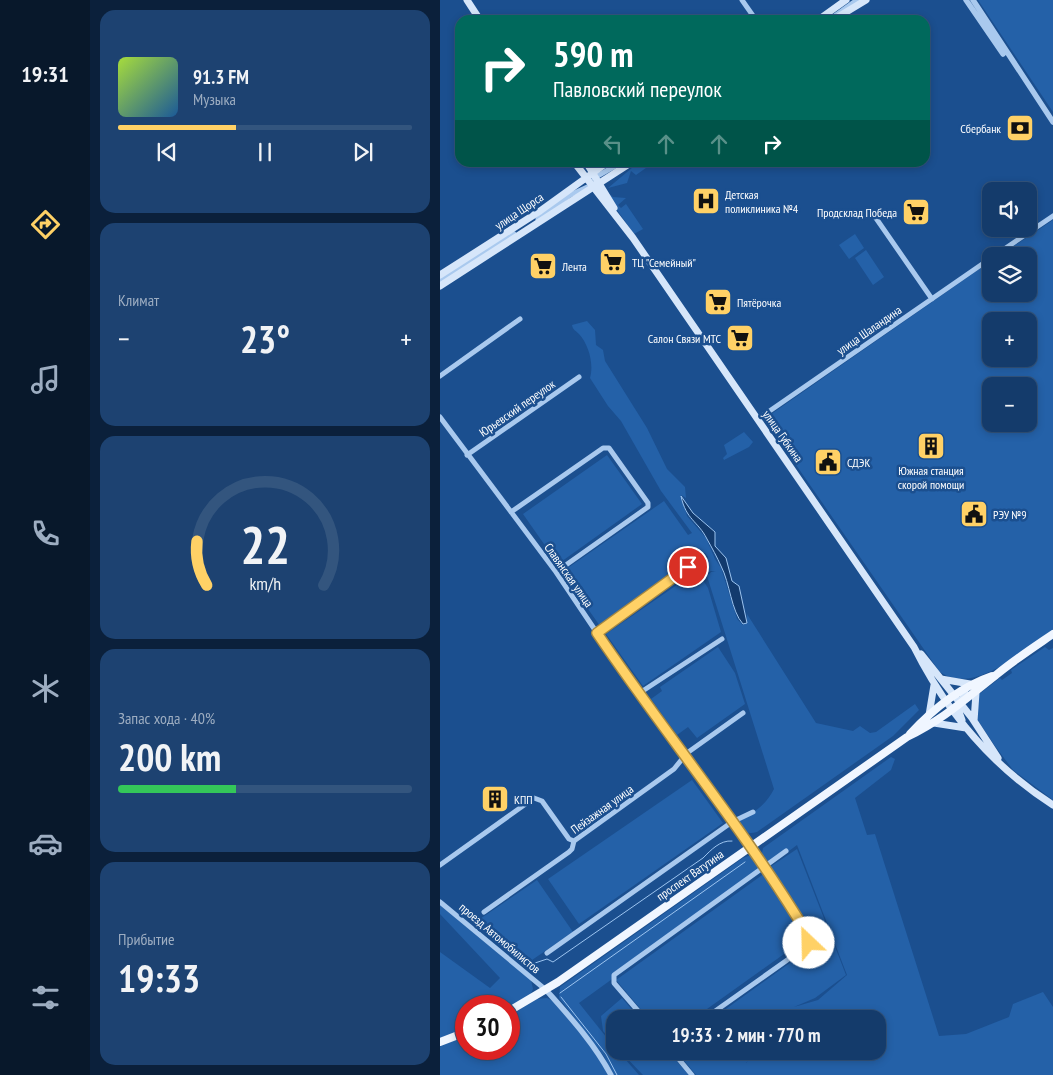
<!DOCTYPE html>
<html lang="ru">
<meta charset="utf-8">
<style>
body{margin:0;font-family:"PT Sans Narrow",sans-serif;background:#1d4271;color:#f1f3f6;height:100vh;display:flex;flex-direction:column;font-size:19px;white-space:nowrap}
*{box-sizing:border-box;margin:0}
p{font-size:16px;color:#9dadc1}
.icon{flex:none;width:28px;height:28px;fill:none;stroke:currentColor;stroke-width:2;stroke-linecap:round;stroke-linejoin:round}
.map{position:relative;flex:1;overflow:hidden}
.side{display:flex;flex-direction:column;gap:10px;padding:10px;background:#0b203b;width:350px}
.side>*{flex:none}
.guide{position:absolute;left:15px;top:15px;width:475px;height:152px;border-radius:15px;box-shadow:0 2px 8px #0003,0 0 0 1px #33557e;background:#00695c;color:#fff;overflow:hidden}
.tools{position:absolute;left:542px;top:182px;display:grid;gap:10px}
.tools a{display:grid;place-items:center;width:55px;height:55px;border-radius:10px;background:#143b6b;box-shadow:0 2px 8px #0003,0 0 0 1px #33557e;font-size:25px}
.speed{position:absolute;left:15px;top:995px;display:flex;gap:10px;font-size:25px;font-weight:700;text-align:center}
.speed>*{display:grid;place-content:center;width:65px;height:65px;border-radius:50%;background:#143b6b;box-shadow:0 2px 8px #0003,0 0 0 1px #33557e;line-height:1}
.speed .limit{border:8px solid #d22;background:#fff;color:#111}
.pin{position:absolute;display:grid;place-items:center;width:42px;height:42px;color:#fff;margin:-21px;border:2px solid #fff;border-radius:50%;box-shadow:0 1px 5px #0007}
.me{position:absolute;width:55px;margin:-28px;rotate:336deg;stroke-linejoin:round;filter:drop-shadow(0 0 4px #0008)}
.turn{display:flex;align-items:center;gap:18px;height:105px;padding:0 15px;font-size:22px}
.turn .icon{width:65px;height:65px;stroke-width:2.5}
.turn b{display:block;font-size:35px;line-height:42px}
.lanes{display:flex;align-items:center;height:48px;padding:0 15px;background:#0003;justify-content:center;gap:25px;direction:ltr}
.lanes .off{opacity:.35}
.big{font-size:38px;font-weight:700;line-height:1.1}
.side .tile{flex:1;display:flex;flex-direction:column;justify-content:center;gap:8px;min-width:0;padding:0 18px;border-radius:15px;background:#1d4271}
.side .dial{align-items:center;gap:0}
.dial svg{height:130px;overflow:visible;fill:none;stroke:#33557e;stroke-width:7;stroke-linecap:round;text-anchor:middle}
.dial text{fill:#f1f3f6;stroke:none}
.song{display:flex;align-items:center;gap:15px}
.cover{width:60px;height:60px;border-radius:8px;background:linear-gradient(135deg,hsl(80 70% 55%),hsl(210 70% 35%))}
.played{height:5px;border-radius:2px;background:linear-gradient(90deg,#ffd166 40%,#33557e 40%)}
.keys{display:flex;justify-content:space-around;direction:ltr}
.heat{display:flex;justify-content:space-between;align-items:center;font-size:28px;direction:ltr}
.charge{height:8px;border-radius:4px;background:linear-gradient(90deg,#34c759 40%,#33557e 0)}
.trip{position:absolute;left:166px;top:1010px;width:280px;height:50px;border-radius:15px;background:#143b6b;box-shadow:0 2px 8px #0003,0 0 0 1px #33557e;font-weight:700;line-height:50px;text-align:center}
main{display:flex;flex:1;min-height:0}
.menu{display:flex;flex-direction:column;width:90px;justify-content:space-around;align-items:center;background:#08182b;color:#9dadc1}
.menu .icon{width:35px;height:35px}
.menu .current{color:#ffd166}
.menu b{font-size:22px;color:#f1f3f6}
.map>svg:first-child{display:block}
.green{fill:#2461a8;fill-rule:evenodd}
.water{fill:#123a6d;stroke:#9cc4f0}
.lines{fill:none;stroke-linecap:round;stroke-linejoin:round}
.stream{stroke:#9cc4f0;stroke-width:1}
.minor{stroke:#a9c9ee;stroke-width:5}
.tertiary{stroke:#a9c9ee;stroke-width:5.5}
.secondary{stroke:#d6e6fa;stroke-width:7}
.primary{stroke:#f0f6ff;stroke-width:8}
.route-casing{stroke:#a68842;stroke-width:12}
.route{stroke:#ffd166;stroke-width:9}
.labels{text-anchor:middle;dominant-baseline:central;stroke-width:5;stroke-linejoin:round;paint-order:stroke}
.poi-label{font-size:12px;fill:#fff;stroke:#1b4f8f;text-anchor:start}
.street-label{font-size:12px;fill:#fff;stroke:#1b4f8f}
</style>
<main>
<nav class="menu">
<b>19:31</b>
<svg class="icon current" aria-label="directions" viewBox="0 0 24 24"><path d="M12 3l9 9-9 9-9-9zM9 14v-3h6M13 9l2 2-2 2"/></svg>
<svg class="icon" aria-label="music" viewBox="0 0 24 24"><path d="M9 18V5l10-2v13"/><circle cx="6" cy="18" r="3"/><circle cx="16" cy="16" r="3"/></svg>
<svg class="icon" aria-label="phone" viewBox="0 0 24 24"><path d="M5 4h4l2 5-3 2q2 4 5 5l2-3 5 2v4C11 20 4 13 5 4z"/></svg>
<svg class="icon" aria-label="climate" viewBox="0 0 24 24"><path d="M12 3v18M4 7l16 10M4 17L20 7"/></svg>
<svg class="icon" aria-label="car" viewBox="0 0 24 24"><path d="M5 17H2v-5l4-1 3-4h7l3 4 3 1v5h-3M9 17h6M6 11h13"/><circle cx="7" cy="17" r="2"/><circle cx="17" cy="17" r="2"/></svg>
<svg class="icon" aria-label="filters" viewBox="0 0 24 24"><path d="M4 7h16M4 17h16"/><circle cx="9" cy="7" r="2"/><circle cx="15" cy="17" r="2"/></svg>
</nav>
<section class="side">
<div class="tile">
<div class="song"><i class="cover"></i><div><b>91.3 FM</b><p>Музыка</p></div></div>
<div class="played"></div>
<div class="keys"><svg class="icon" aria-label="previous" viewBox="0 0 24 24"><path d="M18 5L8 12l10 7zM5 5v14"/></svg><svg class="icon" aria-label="pause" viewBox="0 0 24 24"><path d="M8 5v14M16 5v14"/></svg><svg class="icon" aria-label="next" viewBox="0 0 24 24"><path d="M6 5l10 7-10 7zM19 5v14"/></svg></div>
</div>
<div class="tile"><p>Климат</p>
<div class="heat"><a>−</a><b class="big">23°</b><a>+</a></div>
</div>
<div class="tile dial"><svg viewBox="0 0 100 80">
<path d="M14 69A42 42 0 1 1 86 69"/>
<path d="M14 69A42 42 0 0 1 8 42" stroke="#ffd166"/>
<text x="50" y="56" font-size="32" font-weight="700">22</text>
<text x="50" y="72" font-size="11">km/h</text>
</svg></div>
<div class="tile"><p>Запас хода · 40%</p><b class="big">200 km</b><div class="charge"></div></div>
<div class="tile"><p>Прибытие</p><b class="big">19:33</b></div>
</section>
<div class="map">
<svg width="613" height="1075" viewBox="0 0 613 1075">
<rect width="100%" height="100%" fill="#1b4f8f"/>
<path class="green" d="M538,0H613V112Z
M199,162L213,163L196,175L191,171L187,183L168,188Z
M166,191L173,197L186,198L178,205L181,208L186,204L203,229L194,234L168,197Z
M613,220V629C587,648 532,698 499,671L327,423V417L551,261V294H589V256H559ZM551,321H589V359H551ZM551,386H589V424H551Z
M415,234L424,248L409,259L399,245Z
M426,250L444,277L433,285L415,258Z
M147,321L155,330L156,345L163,350L165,361L207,428L227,469L245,487L246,498L241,495L247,516L266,538L275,559L281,568L297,619L303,625L307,623V614L376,723L413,731L420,726L430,733L436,732L475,704L479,710L453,736L317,832C306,835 301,831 295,822C312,815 326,805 334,789L267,576L271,572H276L271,571L267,573L265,570L268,557L265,553L160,626L122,572L224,501L248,535L252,533L221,491L181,421L168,406L150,378C154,364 149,345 139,334C135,330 133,330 132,325Z
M304,432L313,442L309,447L284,460L283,458L287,454L284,445Z
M167,455L202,504L118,564L83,514Z
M257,571L268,588L281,632L203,686L166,634Z
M278,647L295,673L305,704L257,738L248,727L237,735L211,699L222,691L220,687Z
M605,647L609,650L613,648V800L573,770L555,746L537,719L539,694L560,678L562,680L572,673L571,670Z
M451,757L455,759L451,770L415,798L427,835L435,834L499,1036L526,1034L569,1017L573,1004L603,992L613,1007V1075H256L236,1051H316L306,1063L317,1051H438V1019H272L379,942L377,939L373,941L330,867L357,849L406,975L375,998L354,1007L378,1000L407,975L357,845L329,866L322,853L323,848Z
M252,780L283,823L139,924L108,879Z
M311,855L316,857L323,870L139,1003L175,1048V1051H178L199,1075H174L163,1055L119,998L120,987L303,858Z
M325,873L365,939L253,1019H209L176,980Z
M97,880L133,932L92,960L71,943L67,946L37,921Z
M0,905L91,980L93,989C86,1011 45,1006 26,1006V1028L0,1038V952L50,988L60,978L0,914Z
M107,998L113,1001C133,1025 154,1047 168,1075H0V1046L26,1036V1049H69V1016L97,999Z
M182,998L200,1019H175V1045L163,1031L161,1016Z
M180,1051H228L249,1075H203Z"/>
<path class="water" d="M241,496L253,513L275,532V546L286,558L292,581L299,586L307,623L303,624C291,611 290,583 281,566C277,557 272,548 267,539C258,521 246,520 241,496Z"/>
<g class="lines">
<path class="stream" d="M86,966L107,959L113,962L263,858C271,850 280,840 292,841
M120,993L305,862
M121,997L166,1054L177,1075"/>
<path class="minor" d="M302,0L316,20
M389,20L417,0
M154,178L182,162
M431,211L492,299
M98,219L130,195L154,184
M554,256L613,216
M0,280L74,234
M0,376L80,319
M0,417L116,572L198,694L319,857L369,937L367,946L264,1019
M318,419L551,258
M27,455L139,377
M71,512L163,448H169L208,503V507L116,572
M157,633L248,567
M198,694L282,639
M0,865L94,798L102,801L129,839L134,841
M0,902L106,990
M44,912L129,852L132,849L134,841L234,769L247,753L303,713
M107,953L292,822L313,812
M205,1019L174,983V975L346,851
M232,1051L252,1075"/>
<path class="tertiary" d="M526,0L563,54
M533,0L613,122
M106,990C130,1017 154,1043 171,1075"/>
<path class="secondary" d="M27,0L40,20
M378,20L406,0
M393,20L426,0
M134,162L193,238L474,647C506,711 552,766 613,805
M146,162L174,208
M0,275L100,211L168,162
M0,286L192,162
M481,654L532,718L558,758
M501,679L530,684
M489,715L494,685
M522,720L519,712L526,687
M534,721L536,693
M494,723L526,728"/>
<path class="primary" d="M470,734C493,709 520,687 552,676
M69,1011L118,982L467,737C504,719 525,699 556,675C574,660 594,647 613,634
M0,1042L26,1032"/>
</g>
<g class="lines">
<g class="route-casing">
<path id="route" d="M248,567L157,633C226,735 305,830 368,935L369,943"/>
</g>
<use href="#route" class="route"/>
</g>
<defs>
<g id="bank-square" transform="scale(1.4375)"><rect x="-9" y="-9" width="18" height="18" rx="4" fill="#ffd166" stroke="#1b4f8f"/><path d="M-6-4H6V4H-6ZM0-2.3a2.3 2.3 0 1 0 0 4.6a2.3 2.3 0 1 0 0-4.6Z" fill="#111"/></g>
<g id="hospital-square" transform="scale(1.4375)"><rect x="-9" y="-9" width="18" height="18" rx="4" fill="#ffd166" stroke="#1b4f8f"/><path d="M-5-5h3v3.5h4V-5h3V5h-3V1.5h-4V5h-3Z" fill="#111"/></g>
<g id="supermarket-square" transform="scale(1.4375)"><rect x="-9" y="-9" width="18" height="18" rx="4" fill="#ffd166" stroke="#1b4f8f"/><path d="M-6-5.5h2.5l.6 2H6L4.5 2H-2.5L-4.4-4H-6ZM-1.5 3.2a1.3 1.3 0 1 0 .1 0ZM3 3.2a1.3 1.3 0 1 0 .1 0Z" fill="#111"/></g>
<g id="building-square" transform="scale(1.4375)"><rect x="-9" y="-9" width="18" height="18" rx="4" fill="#ffd166" stroke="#1b4f8f"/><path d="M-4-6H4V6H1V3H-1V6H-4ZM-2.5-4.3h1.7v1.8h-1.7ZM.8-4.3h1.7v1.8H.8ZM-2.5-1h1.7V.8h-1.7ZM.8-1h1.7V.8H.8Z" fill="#111"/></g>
<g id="civic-square" transform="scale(1.4375)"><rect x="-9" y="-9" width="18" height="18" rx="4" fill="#ffd166" stroke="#1b4f8f"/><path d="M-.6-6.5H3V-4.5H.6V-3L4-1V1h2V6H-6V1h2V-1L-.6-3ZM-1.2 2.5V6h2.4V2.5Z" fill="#111"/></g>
</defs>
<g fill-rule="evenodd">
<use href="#bank-square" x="580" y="128"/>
<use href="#hospital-square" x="266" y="201"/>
<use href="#supermarket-square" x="476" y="212"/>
<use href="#supermarket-square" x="173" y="262"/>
<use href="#supermarket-square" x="103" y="266"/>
<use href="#supermarket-square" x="278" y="302"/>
<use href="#supermarket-square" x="300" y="338"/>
<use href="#building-square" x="491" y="446"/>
<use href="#civic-square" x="388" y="462"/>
<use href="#civic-square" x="534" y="514"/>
<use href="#building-square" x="55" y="799"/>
</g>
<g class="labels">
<g class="poi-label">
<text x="561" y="128" text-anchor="end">Сбербанк</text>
<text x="285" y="194">Детская<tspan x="285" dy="14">поликлиника №4</tspan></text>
<text x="457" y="212" text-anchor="end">Продсклад Победа</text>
<text x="192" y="262">ТЦ "Семейный"</text>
<text x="122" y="266">Лента</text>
<text x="297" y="302">Пятёрочка</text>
<text x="281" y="338" text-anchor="end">Салон Связи МТС</text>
<text x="407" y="462">СДЭК</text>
<text x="491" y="470" text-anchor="middle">Южная станция<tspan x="491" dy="14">скорой помощи</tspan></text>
<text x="553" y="514">РЭУ №9</text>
<text x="74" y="799">КПП</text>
</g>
<g class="street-label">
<text transform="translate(79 211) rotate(-34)">улица Щорса</text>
<text transform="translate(429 330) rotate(-35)">улица Шаландина</text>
<text transform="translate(77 408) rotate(-35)">Юрьевский переулок</text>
<text transform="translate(343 436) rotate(55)">улица Губкина</text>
<text transform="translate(129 575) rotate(55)">Славянская улица</text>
<text transform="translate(162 809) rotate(-36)">Пейзажная улица</text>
<text transform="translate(250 875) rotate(-35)">проспект Ватутина</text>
<text transform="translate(60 938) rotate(40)">проезд Автомобилистов</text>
</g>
</g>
</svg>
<div class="tools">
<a><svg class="icon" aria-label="sound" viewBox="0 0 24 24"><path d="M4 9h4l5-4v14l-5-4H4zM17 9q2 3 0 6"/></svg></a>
<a><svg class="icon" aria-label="layers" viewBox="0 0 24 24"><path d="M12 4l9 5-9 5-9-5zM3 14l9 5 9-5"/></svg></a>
<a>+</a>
<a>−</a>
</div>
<div class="speed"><div class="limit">30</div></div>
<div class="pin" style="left:248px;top:567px;background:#d93025"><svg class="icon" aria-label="arrive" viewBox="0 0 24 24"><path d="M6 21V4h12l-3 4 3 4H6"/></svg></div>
<svg class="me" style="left:369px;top:943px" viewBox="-20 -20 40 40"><circle r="19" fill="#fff"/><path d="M0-13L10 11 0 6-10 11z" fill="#ffd166"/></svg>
<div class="trip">19:33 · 2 мин · 770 m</div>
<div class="guide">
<div class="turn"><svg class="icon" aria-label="right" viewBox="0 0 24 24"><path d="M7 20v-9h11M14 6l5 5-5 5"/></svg><div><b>590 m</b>Павловский переулок</div></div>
<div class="lanes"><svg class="icon off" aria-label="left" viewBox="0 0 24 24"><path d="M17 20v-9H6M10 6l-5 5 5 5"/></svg><svg class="icon off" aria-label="ahead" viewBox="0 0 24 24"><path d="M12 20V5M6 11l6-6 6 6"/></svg><svg class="icon off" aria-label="ahead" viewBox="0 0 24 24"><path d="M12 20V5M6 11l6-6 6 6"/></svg><svg class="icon" aria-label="right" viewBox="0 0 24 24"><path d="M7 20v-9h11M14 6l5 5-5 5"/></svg></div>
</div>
</div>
</main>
